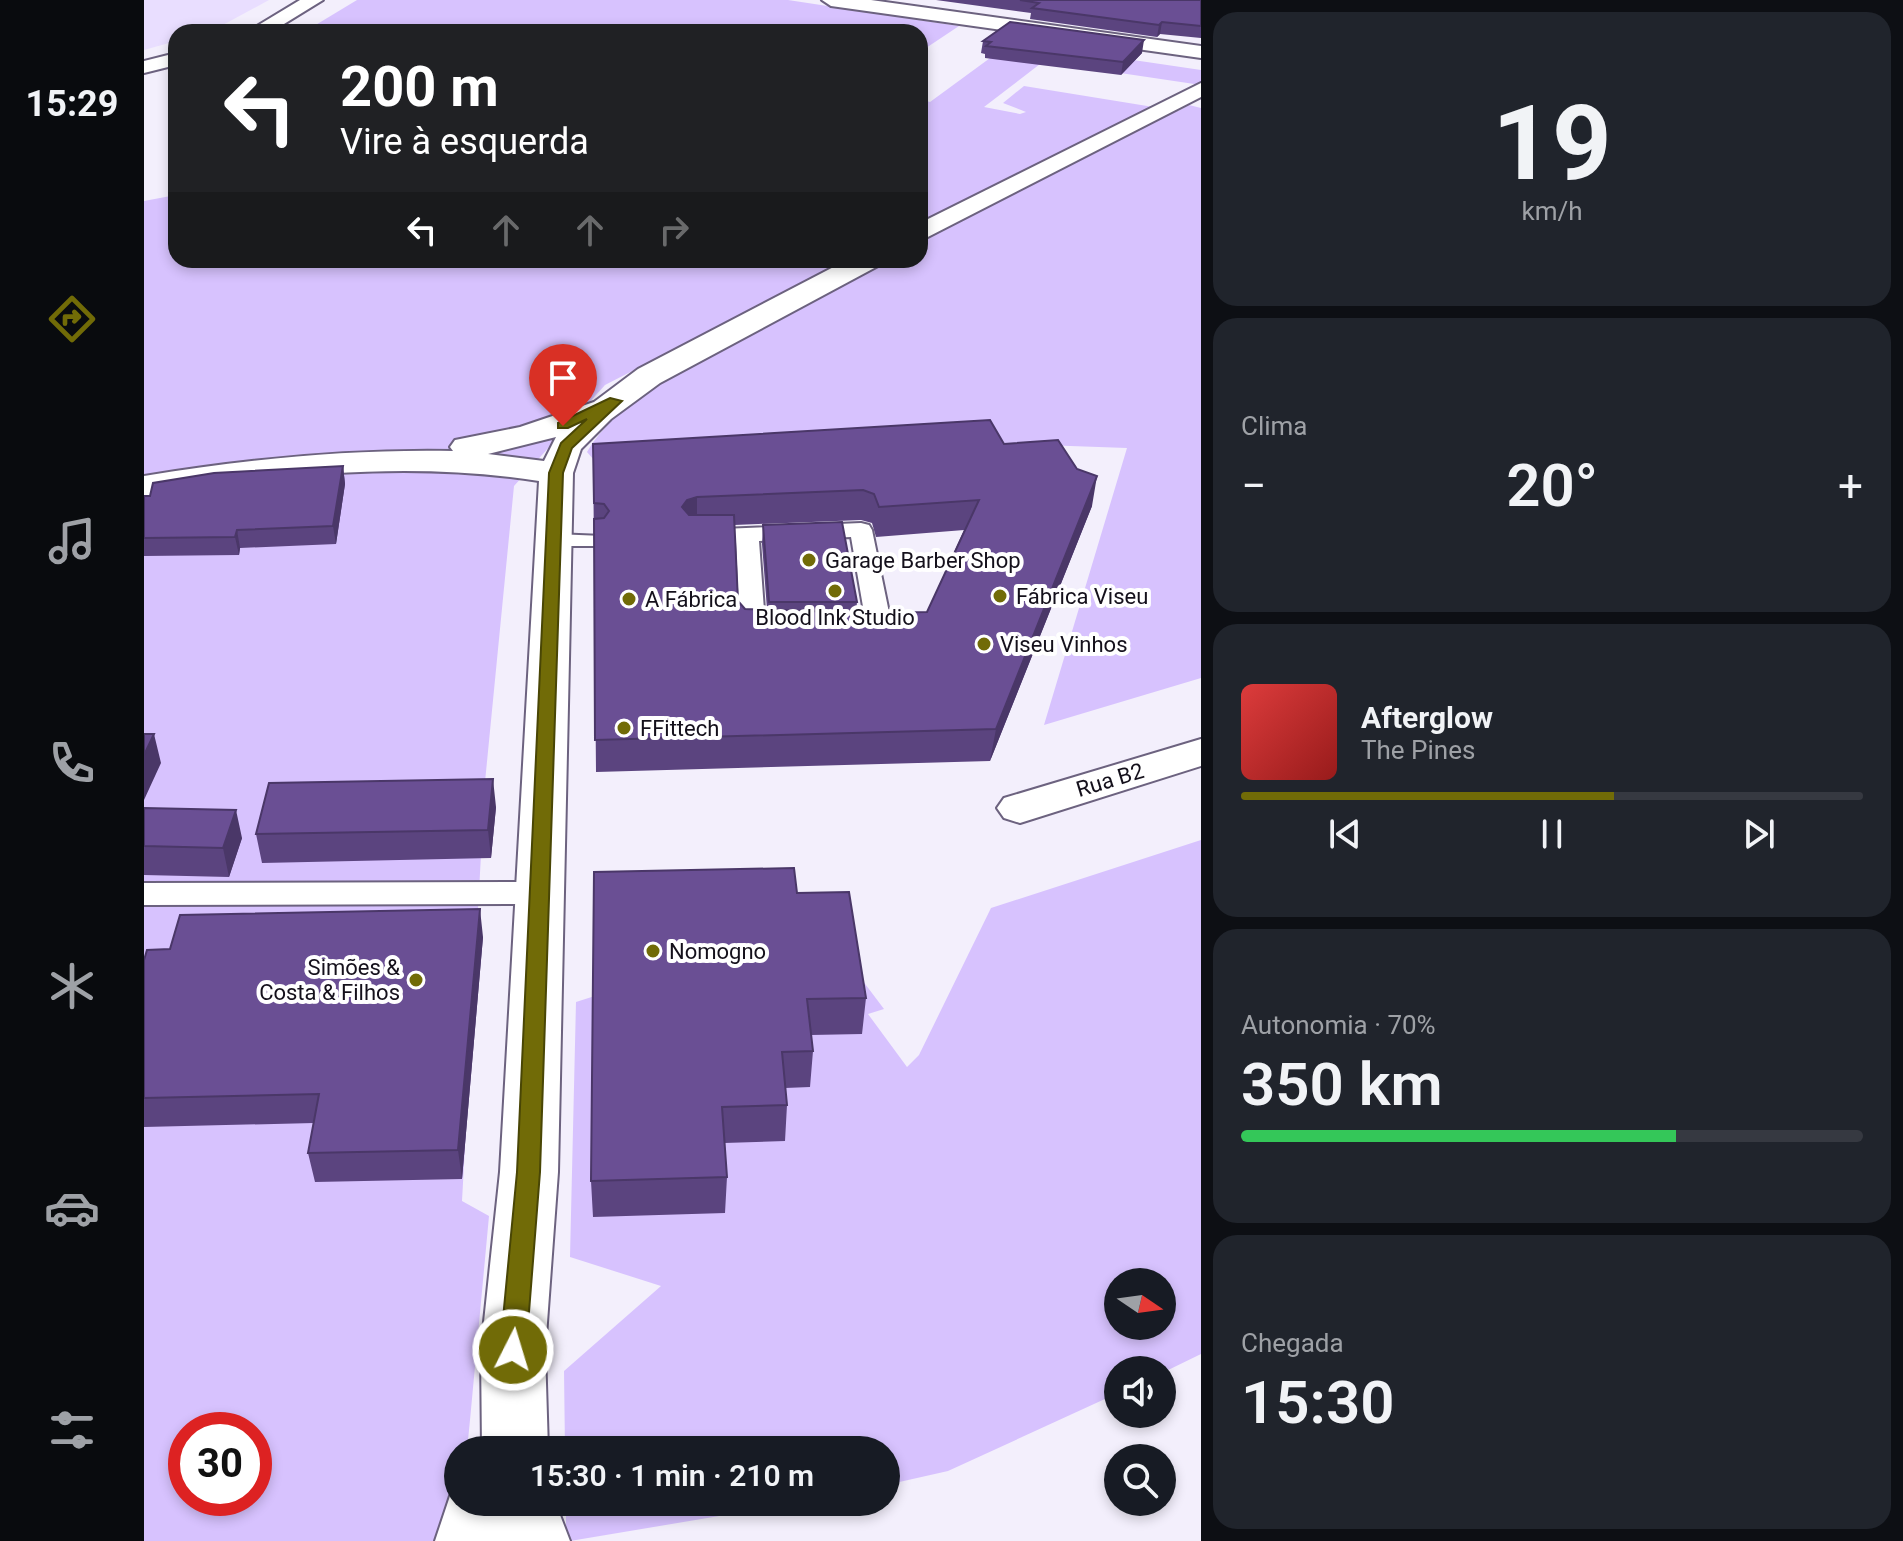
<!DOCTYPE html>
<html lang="pt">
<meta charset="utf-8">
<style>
body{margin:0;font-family:Roboto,sans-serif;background:#20242c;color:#f1f3f6;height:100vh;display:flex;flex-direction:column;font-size:30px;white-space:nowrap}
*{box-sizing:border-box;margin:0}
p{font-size:26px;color:#9ea1a6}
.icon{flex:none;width:44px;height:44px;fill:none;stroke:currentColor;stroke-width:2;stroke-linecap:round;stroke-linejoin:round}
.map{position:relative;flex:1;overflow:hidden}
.drawer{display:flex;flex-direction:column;gap:12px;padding:12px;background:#0d0f14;width:702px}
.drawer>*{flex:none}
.banner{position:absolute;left:24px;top:24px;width:760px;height:244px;border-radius:24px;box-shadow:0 4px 12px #0003;background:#202124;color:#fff;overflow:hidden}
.needle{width:52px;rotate:103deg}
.buttons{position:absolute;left:960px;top:1268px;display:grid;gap:16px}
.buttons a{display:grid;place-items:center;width:72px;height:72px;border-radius:50%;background:#171b24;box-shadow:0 4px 12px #0003;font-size:40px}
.speed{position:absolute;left:24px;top:1412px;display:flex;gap:16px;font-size:40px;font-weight:700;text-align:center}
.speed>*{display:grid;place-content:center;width:104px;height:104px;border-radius:50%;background:#171b24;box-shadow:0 4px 12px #0003;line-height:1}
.speed .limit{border:12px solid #d22;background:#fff;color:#111}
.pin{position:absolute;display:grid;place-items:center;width:68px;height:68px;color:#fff;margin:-82px -34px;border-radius:50% 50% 50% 0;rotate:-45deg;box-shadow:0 0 8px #0007}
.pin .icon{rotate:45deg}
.me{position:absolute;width:88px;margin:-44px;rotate:5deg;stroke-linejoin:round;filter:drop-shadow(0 0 6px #0008)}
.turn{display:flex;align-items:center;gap:28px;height:168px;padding:0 40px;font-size:36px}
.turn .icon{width:104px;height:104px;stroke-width:2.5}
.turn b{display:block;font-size:56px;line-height:68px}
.lanes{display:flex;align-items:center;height:76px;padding:0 40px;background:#0003;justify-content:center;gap:40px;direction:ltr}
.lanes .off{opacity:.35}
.big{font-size:60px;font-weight:600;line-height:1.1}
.drawer .card{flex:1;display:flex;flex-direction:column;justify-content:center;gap:12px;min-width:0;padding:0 28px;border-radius:24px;background:#20242c}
.drawer .dial{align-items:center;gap:0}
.dial b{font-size:104px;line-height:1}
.song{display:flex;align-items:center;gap:24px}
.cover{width:96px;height:96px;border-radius:12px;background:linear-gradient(135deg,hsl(0 70% 55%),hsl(0 70% 35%))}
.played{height:8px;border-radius:4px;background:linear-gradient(90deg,#716b07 60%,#363941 60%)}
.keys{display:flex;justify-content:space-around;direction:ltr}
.heat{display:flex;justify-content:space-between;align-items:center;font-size:44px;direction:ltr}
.charge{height:12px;border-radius:6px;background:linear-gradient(90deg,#34c759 70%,#363941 0)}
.trip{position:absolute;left:300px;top:1436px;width:456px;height:80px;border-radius:40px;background:#171b24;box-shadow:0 4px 12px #0003;font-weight:600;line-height:80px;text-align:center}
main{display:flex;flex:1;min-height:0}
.tabs{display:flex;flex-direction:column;width:144px;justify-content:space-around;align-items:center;background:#090b0e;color:#9ea1a6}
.tabs .icon{width:56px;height:56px}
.tabs .on{color:#716b07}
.tabs b{font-size:36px;color:#f1f3f6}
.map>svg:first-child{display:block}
.built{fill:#e9deff}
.green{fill:#d7c2fe;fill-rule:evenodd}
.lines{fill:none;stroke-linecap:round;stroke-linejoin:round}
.service-casing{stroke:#6c627f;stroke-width:4}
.minor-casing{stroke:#6c627f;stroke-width:4}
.tertiary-casing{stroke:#6c627f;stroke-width:4}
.service{fill:#fff;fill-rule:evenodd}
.minor{fill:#fff;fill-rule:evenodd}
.tertiary{fill:#fff;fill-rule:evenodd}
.wall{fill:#5b447f;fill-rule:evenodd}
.shaded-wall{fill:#4a3768}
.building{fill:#6a4f94;stroke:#4a3768;stroke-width:2;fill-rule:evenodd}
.route{fill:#716b07;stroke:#494605;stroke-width:2}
.poi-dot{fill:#716b07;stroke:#fff;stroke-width:3}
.labels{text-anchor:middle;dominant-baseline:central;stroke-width:8;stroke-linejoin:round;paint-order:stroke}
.poi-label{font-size:22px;fill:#14101b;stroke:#fff;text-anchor:start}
.street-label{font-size:22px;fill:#14101b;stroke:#fff}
</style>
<main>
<nav class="tabs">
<b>15:29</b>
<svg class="icon on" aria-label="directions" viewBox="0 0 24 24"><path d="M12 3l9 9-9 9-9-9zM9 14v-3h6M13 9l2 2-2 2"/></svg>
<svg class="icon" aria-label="music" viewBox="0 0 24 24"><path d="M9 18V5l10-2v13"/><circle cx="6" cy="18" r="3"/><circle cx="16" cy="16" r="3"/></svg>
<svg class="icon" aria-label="phone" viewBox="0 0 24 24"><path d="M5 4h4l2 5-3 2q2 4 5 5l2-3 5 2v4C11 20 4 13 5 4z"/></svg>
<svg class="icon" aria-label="climate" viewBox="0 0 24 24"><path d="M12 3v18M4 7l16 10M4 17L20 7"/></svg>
<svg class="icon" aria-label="car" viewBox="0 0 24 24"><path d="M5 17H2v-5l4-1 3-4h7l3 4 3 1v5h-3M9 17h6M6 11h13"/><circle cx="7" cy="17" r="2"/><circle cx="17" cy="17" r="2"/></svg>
<svg class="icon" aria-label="filters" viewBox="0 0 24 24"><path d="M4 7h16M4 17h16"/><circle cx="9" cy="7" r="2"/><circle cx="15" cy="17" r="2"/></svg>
</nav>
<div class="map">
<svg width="1057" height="1541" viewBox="0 0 1057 1541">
<rect width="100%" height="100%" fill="#f3effc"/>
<path class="built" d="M0,0H125L77,26L58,32H32V41L0,50Z"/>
<path class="green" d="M213,0H644L815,26L776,52V32H160Z
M901,47L1057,70V85L909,63L896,64L840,107L876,114L882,112L859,103L880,86L1034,111L1045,105L1057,108V678L900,725L983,448L898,445L450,460L443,452C487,374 660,302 742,260H776V242L972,142L948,138L776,223V99L786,102L857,50Z
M32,195V260H704L461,385L370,486L341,782L318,1201L345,1216L326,1420L323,1450H314V1502L307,1541H0V201ZM42,1430H110V1498H42Z
M1057,840V1354L1018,1373V1370H974V1393L804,1471L742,1485V1450H421L420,1371L517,1286L426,1257L432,1002L676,924L740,1009L724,1014L763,1067L775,1055L847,908ZM974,1282H1018V1326H974Z
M422,1502H659L426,1541H422Z"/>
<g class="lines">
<g class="service-casing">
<path id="service" d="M717,523L725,525L728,530L749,632L745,637C733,640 720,640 708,637L704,632L708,627L722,624L707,537L615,541L621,624L632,627L636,632L632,637H600L596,632L592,542H546L542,537L546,532L554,530Z
M411,534L459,536L463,541L459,546H403L399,541L403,536Z
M396,882L407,886L411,893L407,900L396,904L0,905V883Z"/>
</g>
<g class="minor-casing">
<path id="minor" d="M156,0H179L127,32H103Z
M32,53V65L0,73V61Z
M1057,83V97L776,241V223Z
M703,260H738L734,266L516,383L467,419L437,449L429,473L414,1172L401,1350L404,1450H338L337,1350L356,1172L395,481C263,460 131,475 0,496V476C103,459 205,449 309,451L306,447L311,440L376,427L450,402L494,369ZM412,437L400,461L344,454Z
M1057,739V766L876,823L860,818L853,808L860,798Z
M312,1478L314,1502H411L426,1541H291Z"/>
</g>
<g class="tertiary-casing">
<path id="tertiary" d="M678,0H727L1057,46V58L687,6Z"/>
</g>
<use href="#service" class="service"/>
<use href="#minor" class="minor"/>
<use href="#tertiary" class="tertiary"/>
</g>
<path class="wall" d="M792,0H1057V38L1016,34L1013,37L886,19L887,13Z
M839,41L998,53L977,75L841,58V54L837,53Z
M449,444H860L948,506L846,761L452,772ZM717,520L728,523L732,537L820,530L783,612L712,613L713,602L619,525L618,544L623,609H601L594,601L590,525Z
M199,466L201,484L192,544L96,548L95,555L0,556V496Z
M352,807L347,858L118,863L112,834Z
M0,808L98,838L85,877L0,875Z
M653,893L722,998L718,1034L667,1035L669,1051L666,1087L641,1088L643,1105L641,1141L580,1143L583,1177L581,1213L449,1217L447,1181Z
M339,937L318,1179L171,1182L164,1153L170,1123L0,1127V960Z"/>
<path class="shaded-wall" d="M1018,22L1016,34L1013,37L1015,25Z
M1000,40L998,53L977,75L979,62Z
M199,466L201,484L192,544L189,526Z
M953,476L948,506L846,761L852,729Z
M553,497V527L538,507L543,500Z
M93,530L96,548L95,555L91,537Z
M10,734L17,763L0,800V755Z
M349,779L352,807L347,858L344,830Z
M92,810L98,838L85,877L79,848Z
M336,909L339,937L318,1179L314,1150Z"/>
<path class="building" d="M876,0H1057V26L1018,22L1015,25L888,8L895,3Z
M866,22L1000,40L979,62L842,46L847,42L839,41Z
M846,420L860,444L914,440L933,469L953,476L852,729L451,740L450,519L460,518L465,511L460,504L450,503L449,444ZM719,490L730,494L735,507L835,500L783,612L719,613L601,609L594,601L590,515H545L538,507L543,500L553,497Z
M199,466L189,526L93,530L91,537L0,538V496H6L9,483L70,473Z
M698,522L713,602H625L619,525Z
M0,734H10L0,755Z
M349,779L344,830L112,834L125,783Z
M0,808L92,810L79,848L0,846Z
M650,868L653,893L705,892L722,998L663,999L669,1051L638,1052L643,1105L578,1107L583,1177L447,1181L450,872Z
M336,909L314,1150L164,1153L175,1094L0,1098V960L3,950L26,949L36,915Z"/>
<path class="route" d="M466,398L478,401L428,448L419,473L396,1172L382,1350L378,1359L369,1362L360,1359L356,1350L373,1172L405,473L417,443L443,419L424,428H414V423Z"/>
<g class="poi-dot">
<circle cx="665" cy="560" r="8"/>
<circle cx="691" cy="591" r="8"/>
<circle cx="856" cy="596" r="8"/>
<circle cx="485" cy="599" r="8"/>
<circle cx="840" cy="644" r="8"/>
<circle cx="480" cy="728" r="8"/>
<circle cx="509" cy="951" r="8"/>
<circle cx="272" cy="980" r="8"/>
</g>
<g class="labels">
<g class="poi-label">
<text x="681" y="560">Garage Barber Shop</text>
<text x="872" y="596">Fábrica Viseu</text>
<text x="501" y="599">A Fábrica</text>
<text x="691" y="617" text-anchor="middle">Blood Ink Studio</text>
<text x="856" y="644">Viseu Vinhos</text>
<text x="496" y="728">FFittech</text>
<text x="525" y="951">Nomogno</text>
<text x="256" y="967" text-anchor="end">Simões &amp;<tspan x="256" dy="25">Costa &amp; Filhos</tspan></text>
</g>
<g class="street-label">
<text transform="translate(966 780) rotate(-17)">Rua B2</text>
</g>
</g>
</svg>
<div class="buttons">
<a><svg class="needle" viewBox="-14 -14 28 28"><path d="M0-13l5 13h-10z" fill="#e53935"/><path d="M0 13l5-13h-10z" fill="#9ea1a6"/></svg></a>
<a><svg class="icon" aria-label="sound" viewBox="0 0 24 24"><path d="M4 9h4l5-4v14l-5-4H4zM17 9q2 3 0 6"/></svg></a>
<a><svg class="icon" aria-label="search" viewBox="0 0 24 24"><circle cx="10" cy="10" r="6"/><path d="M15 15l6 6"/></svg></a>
</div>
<div class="speed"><div class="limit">30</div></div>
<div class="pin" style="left:419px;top:426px;background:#d93025"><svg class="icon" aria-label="arrive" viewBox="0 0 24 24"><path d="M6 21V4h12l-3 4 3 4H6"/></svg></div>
<svg class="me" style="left:369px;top:1350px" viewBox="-20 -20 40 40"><circle r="17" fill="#716b07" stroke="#fff" stroke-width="3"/><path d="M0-11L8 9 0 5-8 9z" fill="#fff"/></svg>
<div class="trip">15:30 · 1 min · 210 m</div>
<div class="banner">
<div class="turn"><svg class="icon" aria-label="left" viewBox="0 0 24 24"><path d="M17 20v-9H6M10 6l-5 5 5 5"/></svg><div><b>200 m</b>Vire à esquerda</div></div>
<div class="lanes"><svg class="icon" aria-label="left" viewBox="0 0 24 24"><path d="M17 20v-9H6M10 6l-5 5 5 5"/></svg><svg class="icon off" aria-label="ahead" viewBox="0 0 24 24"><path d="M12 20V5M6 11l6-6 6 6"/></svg><svg class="icon off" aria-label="ahead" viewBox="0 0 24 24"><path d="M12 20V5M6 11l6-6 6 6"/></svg><svg class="icon off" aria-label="right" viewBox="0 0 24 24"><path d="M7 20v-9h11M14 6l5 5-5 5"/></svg></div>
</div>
</div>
<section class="drawer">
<div class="card dial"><b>19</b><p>km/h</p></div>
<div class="card"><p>Clima</p>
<div class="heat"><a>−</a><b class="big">20°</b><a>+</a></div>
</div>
<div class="card">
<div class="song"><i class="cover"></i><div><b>Afterglow</b><p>The Pines</p></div></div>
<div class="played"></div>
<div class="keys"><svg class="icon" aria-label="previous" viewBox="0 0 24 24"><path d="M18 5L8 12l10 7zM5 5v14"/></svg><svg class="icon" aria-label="pause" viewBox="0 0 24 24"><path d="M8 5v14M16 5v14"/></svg><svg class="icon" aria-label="next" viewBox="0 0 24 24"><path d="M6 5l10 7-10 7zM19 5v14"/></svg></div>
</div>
<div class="card"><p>Autonomia · 70%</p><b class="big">350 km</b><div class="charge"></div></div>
<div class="card"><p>Chegada</p><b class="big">15:30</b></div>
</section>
</main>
